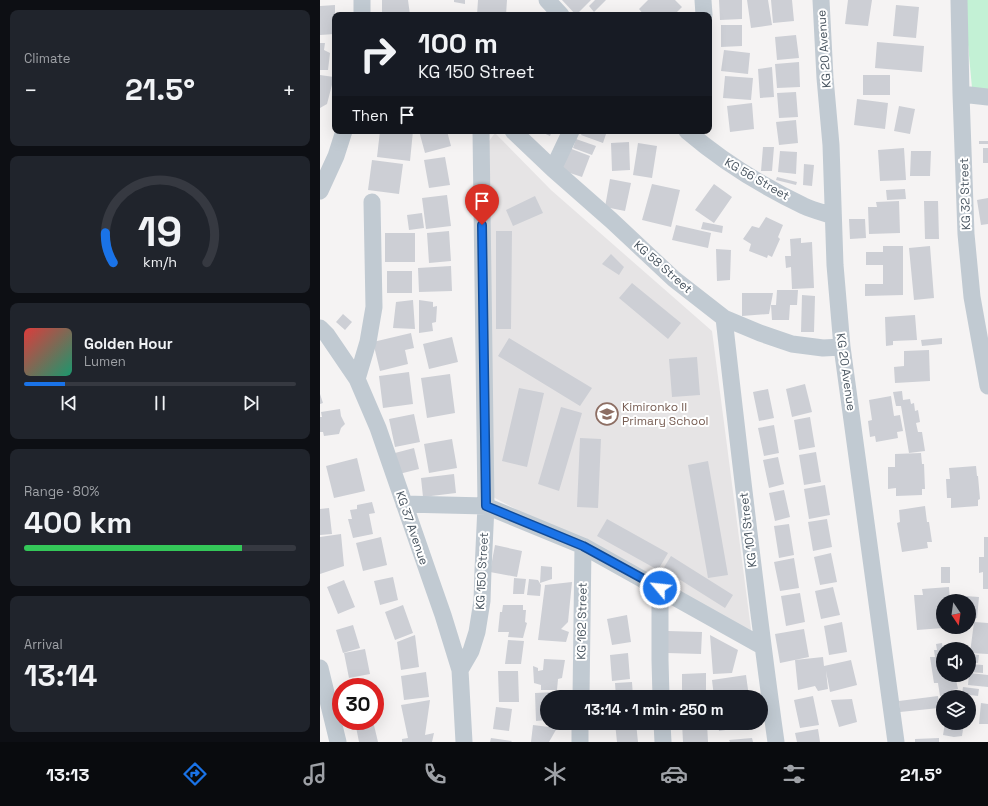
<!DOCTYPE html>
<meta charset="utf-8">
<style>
body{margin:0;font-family:"Space Grotesk",sans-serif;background:#20242c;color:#f1f3f6;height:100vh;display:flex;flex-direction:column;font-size:15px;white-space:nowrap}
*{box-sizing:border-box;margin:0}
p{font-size:13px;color:#9ea1a6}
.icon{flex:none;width:22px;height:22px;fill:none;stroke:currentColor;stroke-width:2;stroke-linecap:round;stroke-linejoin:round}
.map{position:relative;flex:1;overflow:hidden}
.sheet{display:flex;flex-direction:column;gap:10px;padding:10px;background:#0d0f14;width:320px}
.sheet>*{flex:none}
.top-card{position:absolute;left:12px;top:12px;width:380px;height:122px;border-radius:8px;box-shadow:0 4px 16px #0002;background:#171b24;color:#f1f3f6;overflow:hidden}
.needle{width:26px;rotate:167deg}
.controls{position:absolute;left:616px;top:594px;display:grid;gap:8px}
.controls a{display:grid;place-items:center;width:40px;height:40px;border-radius:50%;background:#171b24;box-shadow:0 4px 16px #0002;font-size:20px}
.speed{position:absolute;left:12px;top:678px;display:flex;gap:8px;font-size:20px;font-weight:700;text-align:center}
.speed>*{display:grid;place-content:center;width:52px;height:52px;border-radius:50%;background:#171b24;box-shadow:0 4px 16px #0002;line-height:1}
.speed .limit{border:6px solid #d22;background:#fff;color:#111}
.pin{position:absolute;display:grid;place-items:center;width:34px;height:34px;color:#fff;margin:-41px -17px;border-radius:50% 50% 50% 0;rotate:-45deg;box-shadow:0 0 4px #0007}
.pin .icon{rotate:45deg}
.me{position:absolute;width:44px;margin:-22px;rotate:298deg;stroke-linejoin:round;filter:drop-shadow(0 0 3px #0008)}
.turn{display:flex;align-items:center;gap:14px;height:84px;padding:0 20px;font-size:18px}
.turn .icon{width:52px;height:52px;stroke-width:2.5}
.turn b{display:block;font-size:28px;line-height:34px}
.then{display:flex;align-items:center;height:38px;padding:0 20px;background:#0003;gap:8px;font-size:15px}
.big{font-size:30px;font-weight:600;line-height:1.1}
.sheet .widget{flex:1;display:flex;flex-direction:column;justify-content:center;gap:6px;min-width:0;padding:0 14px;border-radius:8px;background:#20242c}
.sheet .dial{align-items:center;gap:0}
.dial svg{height:104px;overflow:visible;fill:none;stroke:#363941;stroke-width:7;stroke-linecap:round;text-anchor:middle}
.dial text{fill:#f1f3f6;stroke:none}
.song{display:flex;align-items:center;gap:12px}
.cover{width:48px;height:48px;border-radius:6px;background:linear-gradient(135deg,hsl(0 70% 55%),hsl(160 70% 35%))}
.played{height:4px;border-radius:2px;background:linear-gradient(90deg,#1a73e8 15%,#363941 15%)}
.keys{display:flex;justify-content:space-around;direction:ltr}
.heat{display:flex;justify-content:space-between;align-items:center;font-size:22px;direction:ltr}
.charge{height:6px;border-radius:3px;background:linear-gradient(90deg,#34c759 80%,#363941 0)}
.trip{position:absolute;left:220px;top:690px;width:228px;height:40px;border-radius:20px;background:#171b24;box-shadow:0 4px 16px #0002;font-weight:600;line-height:40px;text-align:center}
.tab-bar{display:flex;height:64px;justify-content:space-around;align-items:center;background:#090b0e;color:#9ea1a6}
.tab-bar .icon{width:28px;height:28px}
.tab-bar .active{color:#1a73e8}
.tab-bar b{font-size:18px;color:#f1f3f6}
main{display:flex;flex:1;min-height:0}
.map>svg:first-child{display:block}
.education{fill:#e6e4e5}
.green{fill:#c3f1d5}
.building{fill:#cdcfd5}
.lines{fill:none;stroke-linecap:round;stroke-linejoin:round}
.minor{stroke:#c1cad2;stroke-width:17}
.route-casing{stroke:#114b97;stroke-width:10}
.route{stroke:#1a73e8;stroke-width:7}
.labels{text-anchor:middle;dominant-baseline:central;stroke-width:4;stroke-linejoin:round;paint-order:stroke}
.street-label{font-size:12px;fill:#4a5661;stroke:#fff}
.education-label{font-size:12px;fill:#785e54;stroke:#fff;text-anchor:start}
</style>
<main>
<section class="sheet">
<div class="widget"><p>Climate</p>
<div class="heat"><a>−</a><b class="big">21.5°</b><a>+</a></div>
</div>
<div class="widget dial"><svg viewBox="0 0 100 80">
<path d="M14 69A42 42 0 1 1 86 69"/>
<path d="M14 69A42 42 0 0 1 8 46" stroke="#1a73e8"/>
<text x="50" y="56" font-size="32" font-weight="700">19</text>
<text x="50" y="72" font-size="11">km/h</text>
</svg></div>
<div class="widget">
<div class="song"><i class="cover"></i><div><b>Golden Hour</b><p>Lumen</p></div></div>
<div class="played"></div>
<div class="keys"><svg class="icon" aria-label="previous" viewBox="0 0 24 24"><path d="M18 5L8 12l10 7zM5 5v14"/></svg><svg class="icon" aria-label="pause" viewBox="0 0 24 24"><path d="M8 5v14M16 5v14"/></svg><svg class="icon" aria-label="next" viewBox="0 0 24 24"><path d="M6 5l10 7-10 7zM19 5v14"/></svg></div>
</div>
<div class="widget"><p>Range · 80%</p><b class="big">400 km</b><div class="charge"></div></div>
<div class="widget"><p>Arrival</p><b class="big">13:14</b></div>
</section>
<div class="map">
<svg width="668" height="742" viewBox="0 0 668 742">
<rect width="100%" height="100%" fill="#f5f3f3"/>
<path class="education" d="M175,133L231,190L392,331L432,637L302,565L173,497L169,141Z"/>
<path class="green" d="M644,0H668V100L653,99Z"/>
<path class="building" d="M62,0H88L90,15H62Z
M134,0H145V4L134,2Z
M158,0H187L186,15H157Z
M242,0H271L256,15Z
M275,0H286L274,12L269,6Z
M328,0H355L362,7L354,15H324L319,9Z
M399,0H422V19L400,20Z
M427,0H448L452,25L431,28Z
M451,0H472L474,21L453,23Z
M528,0H552L548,26L525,24Z
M15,5V34L0,35V6Z
M576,5L599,7L596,38L573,36Z
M109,12L121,14V15H108Z
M401,25H422V46L401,47Z
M476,35L479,58L457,60L455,37Z
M557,42L604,46L602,72L555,68Z
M0,43H5L4,50L10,53L8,70H0Z
M404,50L430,53L428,74L401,71Z
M479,62L480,87L457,88L455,64Z
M452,67L454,97L440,98L438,69Z
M0,75L14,77L7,104L0,108Z
M543,75H570V95H543Z
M405,76L433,78L431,100L403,98Z
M476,92L478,117L459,118L457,93Z
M537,99L568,103L565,129L534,125Z
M432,103L434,129L410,132L407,106Z
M579,106L595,109L590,134L574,131Z
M476,120L478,143L459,145L456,122Z
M60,131H93L90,161L57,157Z
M99,131H127L131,146L105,153Z
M219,131H232L230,136Z
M263,131H287L283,143L261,135Z
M256,139L276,146L272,155L253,148Z
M659,141H668V144H659Z
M309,142L310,170L292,171L291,143Z
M318,143L337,146L332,178L313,175Z
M443,147H454L452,171H441Z
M249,148L270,156L262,177L241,170Z
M584,148L586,180L560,181L558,150Z
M663,148H668V163H663Z
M460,151L477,152L476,174L458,172Z
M591,151H611L610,176H590Z
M125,157L130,185L109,188L104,160Z
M52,160L83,164L79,194L48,190Z
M484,164L494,165L492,186L483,185Z
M457,177L477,182L476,185L456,180Z
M290,179L311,183L305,211L285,207Z
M332,184L360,190L351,227L322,220Z
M394,184L412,197L394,223L375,210Z
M585,189L586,199L567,200L566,190Z
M127,195L131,226L106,229L102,198Z
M215,196L223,213L193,226L186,210Z
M668,198V224L661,225L657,200Z
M579,201L580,233L549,234L548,207H557L556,202Z
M604,201H618L619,239H605Z
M102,213L104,228L89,230L87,215Z
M446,217L463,225L458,237L460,239L452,257L448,255L447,258L429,251L431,244L423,239L432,226L439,228Z
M529,219H545L546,238L530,239Z
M383,222L403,226L402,233L381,229Z
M356,225L391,233L388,248L352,240Z
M129,231L131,261L109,263L107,233Z
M176,231H192L191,329H176Z
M65,233H95V262H65Z
M481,238V243L492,242L494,288L472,289L471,267L466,268L465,256H471L470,239Z
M563,246H583V295L545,296V284H563V265H546V252H563Z
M610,246L614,298L594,300L589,248Z
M396,249L411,250L410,280L397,281Z
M291,254L304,267L299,275L282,264Z
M131,266L132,291L99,292L98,268Z
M67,271H92V293H67Z
M312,283L361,323L348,339L299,298Z
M457,290H478L477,305H470L469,320H452L451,305H456Z
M422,293H453L449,314L422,316Z
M482,295L495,296L494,332H481Z
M93,300L95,329L73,328L76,302Z
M99,300L113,302V307L117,306L116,322L112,323L113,331L99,333Z
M23,314L32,322L25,330L16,322Z
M595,315L597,340L573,341V345L566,346L565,317Z
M91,333L94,348L85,350L88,364L60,371L53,342Z
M132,337L138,362L109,369L103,344Z
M189,338L272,388L260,406L178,356Z
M622,338V344L602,346L601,340Z
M609,350L610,381L575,383L574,367L584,366V351Z
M377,357L380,395L352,397L349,359Z
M89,372L93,404L63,408L59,376Z
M130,374L135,413L107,418L101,378Z
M485,384L492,412L472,417L466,389Z
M199,388L224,393L207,467L182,461Z
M448,389L454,418L439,421L433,392Z
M582,391L583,400L590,399L591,404L594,403L595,411L598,410L600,422L596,423L598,432H602L605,451L589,453L581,406H576L573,392Z
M0,394L3,403L0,404Z
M571,396L574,416L580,415L583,431L577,432L578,438L556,442L555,436L550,437L548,421L552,420L549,400Z
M241,407L262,413L239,491L218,484Z
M20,409L21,416L25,424L21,428L19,434L4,436L3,432H0V417H2L1,412Z
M94,414L100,442L75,447L69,419Z
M490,417L495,447L479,450L474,420Z
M454,425L459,453L444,456L438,428Z
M260,438L281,439L278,508L257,507Z
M132,439L137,468L109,473L104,444Z
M94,448L99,469L79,474L75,453Z
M496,452L501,482L484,485L479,455Z
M601,453L602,464H604L605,489H602V495L576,496V488L568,489V467H575V454Z
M458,457L464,484L449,488L443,460Z
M37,458L45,491L14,498L6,466Z
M388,461L408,575L388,578L368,465Z
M656,466L657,476H658L660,499L658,500V506L631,508V498H627L626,479H630L629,468Z
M134,474L136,493L103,497L101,478Z
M505,485L510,515L489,519L484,489Z
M464,490L470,517L455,521L449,493Z
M52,502L55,513L49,514L53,534L33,538L28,519H32L30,510L37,509V505Z
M605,506L607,522H609L612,542H607L608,548L582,552L577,523L580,522L579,510Z
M9,508L12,534L0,535V509Z
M287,519L348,553L338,570L277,536Z
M507,519L512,547L493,551L488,522Z
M469,524L474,555L459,558L454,526Z
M21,534L24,566L0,574V537Z
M61,537L67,565L43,571L36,543Z
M664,537H668V589H663V572L659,573V557H664Z
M175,545L202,551L197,577L170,572Z
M511,553L517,582L500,585L494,557Z
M351,556L413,595L405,608L343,569Z
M474,558L479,588L460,591L454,562Z
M221,566L232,567V579L220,583Z
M621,567H630V583H621Z
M73,577L78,600L60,605L54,581Z
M194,578L206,579L204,594H193Z
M209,579L218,580L221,585L220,596L207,595Z
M24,580L35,607L18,614L7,587Z
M252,582L248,622L241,629L249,632L246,642L218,640L225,585Z
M513,587L520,615L501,619L495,591Z
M629,587L630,601H623V628L597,630L594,595H603L602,589Z
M480,593L485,622L466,626L461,596Z
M645,596L659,597L657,618L649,617V601H645Z
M632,597L642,598V601H632Z
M83,605L93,633L75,640L65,612Z
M183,605H203V610H206L205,622L207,623L203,638L188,637L189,632H178L180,612H182Z
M307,615L311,642L292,645L287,619Z
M522,622L527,652L509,655L504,626Z
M654,622L668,623V654L650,653Z
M33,625L40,648L23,653L16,630Z
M484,629L489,657L460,663L455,634Z
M348,631L382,632L381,654L347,653Z
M95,635L99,667L81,670L77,642Z
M390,635L418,650L412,673L393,674Z
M188,640L204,641L201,664H185Z
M622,643L623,649V675H635L638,689L632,690V694L620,696L618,683H614L610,657H615L614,650H617L616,644Z
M45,649L50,674L29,678L24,653Z
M308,653L310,679L292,681L290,655Z
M649,654L659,655L658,663L649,662Z
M503,657L504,666L531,660L537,685L510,692L506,671L508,689L498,691L495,686L478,690L475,660Z
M224,659L245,660L242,678L238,679L237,690H221V685L214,683L213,666L218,668V671L223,670Z
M649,664L663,665V673L649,672Z
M178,671H198L199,702H179Z
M106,672L109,697L84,700L81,676Z
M386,673V697H362V674Z
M649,673L668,675V687L648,685Z
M426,675L429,697H394L392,680Z
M312,682L313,697H296L295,683Z
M643,687L659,689L658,696L642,694Z
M235,692V697H227V720L216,721L215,693Z
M493,696L499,725L480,728L474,700Z
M618,696L619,708L580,712L579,701Z
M532,699L537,722L519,727L511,700Z
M110,700L105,735L114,733L112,742H82V739L88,738L81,705Z
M661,703L668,704V724H659Z
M176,707L192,709L189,731L173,729Z
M40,721H53L58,742H39L35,722Z
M295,723H316L318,742H297Z
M362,723H387L388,742H363Z
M398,723H432L433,726L399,731Z
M625,723H644L642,736L634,737L623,735Z
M213,725L237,728L229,742H211Z
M498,729L500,742H477L475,733Z
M171,738L192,741L191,742H170Z
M432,738L433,742H410L409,740Z
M619,738V742H595V739Z"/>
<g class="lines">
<path class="minor" d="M42,0V15
M227,0L241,15
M383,0L384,15
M501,0L505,78L511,145L515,265L522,347L576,742
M639,0L641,94L646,234L652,297L668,386
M641,94L668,97
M193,131L233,169L291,220L354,279L404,318L440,333L472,344L503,348L522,347
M367,131C402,161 442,186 484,206C493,210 504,213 513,216
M233,169L251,131
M0,191L16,156L24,131
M404,318C420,459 436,601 456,742
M0,328L7,335L37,379L58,428L109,575L123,615L140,670L144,742
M37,379L48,342L54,307L52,202
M84,504L166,506L263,546L442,646
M340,588V660L341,697
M0,668L18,742
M140,670L151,651L157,632L162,601L163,570L166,506L161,131
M261,697L263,546
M342,723L343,742
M260,742V723"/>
</g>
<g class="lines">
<g class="route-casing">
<path id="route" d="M162,225L166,506L263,546L340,588"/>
</g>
<use href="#route" class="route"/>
</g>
<defs>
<g id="school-ring" transform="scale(1.15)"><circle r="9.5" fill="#fff" stroke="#8d6e63" stroke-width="1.5"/><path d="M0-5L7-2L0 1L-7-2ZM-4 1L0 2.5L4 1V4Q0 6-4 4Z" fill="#8d6e63"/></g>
</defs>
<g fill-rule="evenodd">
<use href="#school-ring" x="287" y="414"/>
</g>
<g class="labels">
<g class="street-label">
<text transform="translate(504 49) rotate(-94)">KG 20 Avenue</text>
<text transform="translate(437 179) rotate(30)">KG 56 Street</text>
<text transform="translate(645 194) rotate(-92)">KG 32 Street</text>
<text transform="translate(343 267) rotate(41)">KG 58 Street</text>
<text transform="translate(526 372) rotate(82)">KG 20 Avenue</text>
<text transform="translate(92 528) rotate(71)">KG 37 Avenue</text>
<text transform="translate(428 530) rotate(-97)">KG 101 Street</text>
<text transform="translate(162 571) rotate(-87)">KG 150 Street</text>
<text transform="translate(262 621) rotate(-89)">KG 162 Street</text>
</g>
<g class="education-label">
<text x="302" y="407">Kimironko II<tspan x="302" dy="14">Primary School</tspan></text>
</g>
</g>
</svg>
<div class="controls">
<a><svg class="needle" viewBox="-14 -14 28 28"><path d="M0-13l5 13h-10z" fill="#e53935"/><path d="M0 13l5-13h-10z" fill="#9ea1a6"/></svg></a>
<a><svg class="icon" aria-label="sound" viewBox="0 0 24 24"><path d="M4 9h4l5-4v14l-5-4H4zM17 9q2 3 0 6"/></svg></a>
<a><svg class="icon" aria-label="layers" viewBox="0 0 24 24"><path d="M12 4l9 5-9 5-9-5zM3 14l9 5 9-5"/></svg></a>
</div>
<div class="speed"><div class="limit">30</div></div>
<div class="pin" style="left:162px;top:225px;background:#d93025"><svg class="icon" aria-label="arrive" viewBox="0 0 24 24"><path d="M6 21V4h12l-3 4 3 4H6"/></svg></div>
<svg class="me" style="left:340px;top:588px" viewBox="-20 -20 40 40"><circle r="17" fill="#1a73e8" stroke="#fff" stroke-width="3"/><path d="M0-11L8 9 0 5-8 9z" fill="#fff"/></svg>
<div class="trip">13:14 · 1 min · 250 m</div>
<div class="top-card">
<div class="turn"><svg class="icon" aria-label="right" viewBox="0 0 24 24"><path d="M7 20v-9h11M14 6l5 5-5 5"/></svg><div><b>100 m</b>KG 150 Street</div></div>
<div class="then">Then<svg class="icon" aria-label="arrive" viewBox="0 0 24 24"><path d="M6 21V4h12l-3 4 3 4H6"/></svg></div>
</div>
</div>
</main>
<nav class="tab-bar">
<b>13:13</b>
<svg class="icon active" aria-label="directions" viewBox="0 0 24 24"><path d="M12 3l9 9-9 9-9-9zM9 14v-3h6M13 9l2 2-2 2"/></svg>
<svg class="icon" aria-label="music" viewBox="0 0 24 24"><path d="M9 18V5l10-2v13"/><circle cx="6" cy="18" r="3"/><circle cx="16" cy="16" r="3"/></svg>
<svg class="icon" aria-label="phone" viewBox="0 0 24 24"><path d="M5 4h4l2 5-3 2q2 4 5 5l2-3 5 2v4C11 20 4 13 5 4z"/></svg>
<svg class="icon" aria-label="climate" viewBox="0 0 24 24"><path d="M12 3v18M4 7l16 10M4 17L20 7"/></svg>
<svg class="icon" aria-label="car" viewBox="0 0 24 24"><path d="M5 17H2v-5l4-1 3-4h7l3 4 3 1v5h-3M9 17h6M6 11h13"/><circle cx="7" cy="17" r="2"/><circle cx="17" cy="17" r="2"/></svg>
<svg class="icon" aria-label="filters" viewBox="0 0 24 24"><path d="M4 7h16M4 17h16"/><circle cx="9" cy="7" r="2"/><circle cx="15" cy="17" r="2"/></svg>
<b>21.5°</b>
</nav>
